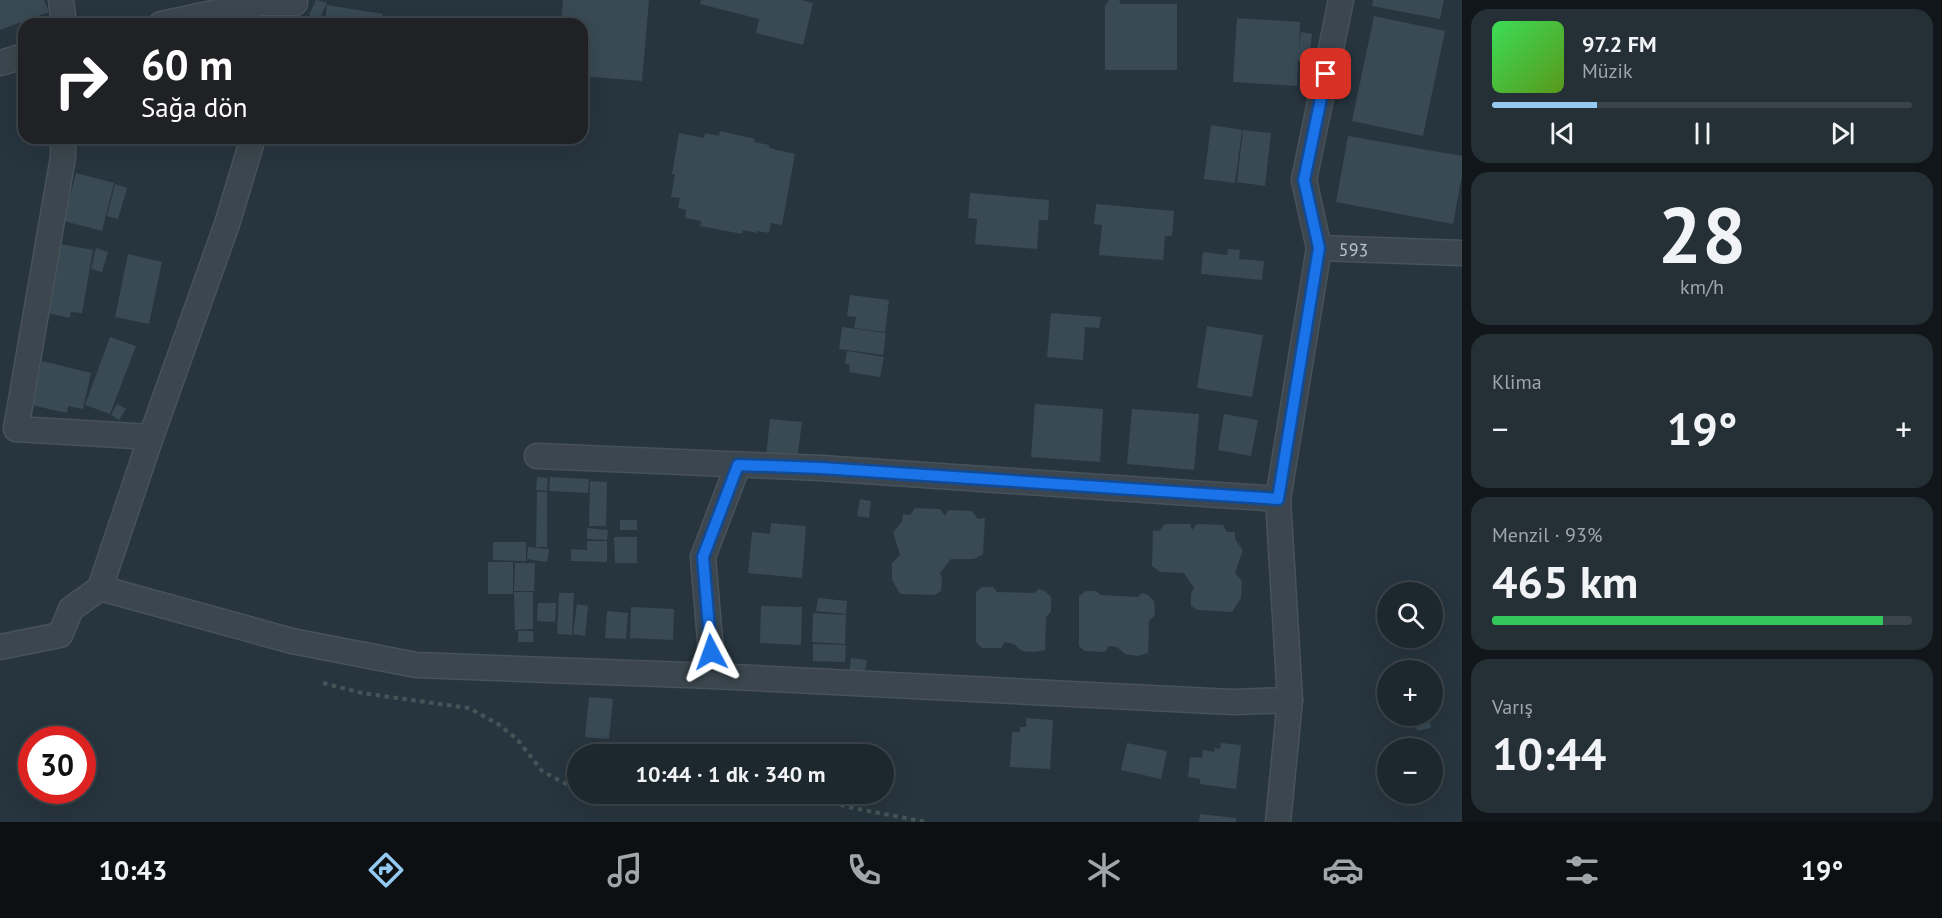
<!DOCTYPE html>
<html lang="tr">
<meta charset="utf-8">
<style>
body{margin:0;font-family:"PT Sans",sans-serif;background:#253036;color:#f1f3f6;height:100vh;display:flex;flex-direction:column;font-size:22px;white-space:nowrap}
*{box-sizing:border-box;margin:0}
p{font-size:20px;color:#a0a6aa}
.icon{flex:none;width:33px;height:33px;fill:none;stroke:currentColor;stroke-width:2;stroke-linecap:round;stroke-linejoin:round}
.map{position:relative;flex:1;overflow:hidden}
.details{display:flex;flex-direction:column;gap:9px;padding:9px;background:#101619;width:480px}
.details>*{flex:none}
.guide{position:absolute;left:18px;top:18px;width:570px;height:126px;border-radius:18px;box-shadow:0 6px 24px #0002,0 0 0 2px #3b444a;background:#202124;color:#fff;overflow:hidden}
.buttons{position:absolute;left:1377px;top:582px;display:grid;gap:12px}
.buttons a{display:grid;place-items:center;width:66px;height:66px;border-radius:50%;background:#1d282e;box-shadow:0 6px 24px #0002,0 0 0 2px #3b444a;font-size:30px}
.speed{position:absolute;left:18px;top:726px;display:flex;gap:12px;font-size:30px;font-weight:700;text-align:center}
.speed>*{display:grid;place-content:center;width:78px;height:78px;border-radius:50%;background:#1d282e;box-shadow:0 6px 24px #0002,0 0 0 2px #3b444a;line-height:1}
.speed .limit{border:9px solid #d22;background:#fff;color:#111}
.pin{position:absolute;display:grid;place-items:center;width:51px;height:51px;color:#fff;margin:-26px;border-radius:12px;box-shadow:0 3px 9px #0006}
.me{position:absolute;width:66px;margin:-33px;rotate:356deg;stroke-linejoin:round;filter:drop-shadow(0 0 4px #0008)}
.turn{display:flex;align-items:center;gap:21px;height:126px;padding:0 24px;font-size:27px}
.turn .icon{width:78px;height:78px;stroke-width:2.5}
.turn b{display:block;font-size:42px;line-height:51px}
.big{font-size:45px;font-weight:800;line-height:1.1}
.details .widget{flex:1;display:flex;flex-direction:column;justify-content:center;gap:9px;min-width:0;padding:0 21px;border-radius:18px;background:#253036}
.details .dial{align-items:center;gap:0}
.dial b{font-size:78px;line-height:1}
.song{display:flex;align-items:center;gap:18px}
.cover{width:72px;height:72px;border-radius:9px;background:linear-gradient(135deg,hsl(130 70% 55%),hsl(90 70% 35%))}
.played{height:6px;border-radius:3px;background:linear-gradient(90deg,#94caf1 25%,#3b444a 25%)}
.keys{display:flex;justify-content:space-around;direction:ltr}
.heat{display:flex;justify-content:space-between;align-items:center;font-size:33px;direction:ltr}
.charge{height:9px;border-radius:4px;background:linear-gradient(90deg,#34c759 93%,#3b444a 0)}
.trip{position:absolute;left:567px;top:744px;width:327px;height:60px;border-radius:30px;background:#1d282e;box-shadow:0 6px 24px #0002,0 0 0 2px #3b444a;font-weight:800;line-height:60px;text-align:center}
.menu{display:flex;height:96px;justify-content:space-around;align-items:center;background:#0c1012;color:#a0a6aa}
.menu .icon{width:42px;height:42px}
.menu .current{color:#94caf1}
.menu b{font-size:27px;color:#f1f3f6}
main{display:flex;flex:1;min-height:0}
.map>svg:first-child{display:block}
.building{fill:#394a54}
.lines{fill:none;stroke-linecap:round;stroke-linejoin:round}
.street-casing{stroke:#47525a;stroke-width:27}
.path{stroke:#425755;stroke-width:4;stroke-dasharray:4.5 4.5;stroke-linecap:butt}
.street{stroke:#3b464e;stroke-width:24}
.route-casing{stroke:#114b97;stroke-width:15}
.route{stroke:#1a73e8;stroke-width:10}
.labels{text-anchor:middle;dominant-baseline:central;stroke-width:6;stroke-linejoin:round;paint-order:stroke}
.street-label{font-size:18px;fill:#b7c1c9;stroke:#202b33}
</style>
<main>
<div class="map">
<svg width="1462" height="822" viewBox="0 0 1462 822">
<rect width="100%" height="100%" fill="#27353e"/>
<path class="building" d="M0,0H44L49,12L0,30Z
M316,0L327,3L319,20L309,15Z
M563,0H649L642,81L582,76V24H561Z
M701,0H801L813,3L803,45L756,33L759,19L700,4Z
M1109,0H1119L1121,4H1177V70H1105V6Z
M1373,0H1444L1440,19L1372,6Z
M327,5L383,14L381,24H317V21L325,22Z
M1374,16L1445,31L1423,136L1352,121Z
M1237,18L1300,22L1299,49L1301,32L1312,34L1309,62L1298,61L1297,86L1233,82Z
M1211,125L1242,130L1235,183L1204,179Z
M1243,130L1271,133L1265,186L1237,182Z
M720,131L755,139L754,142L769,145V148L795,154L782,225L771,223L769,233L757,231V233L743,230L742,234L700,226L701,221L685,218L686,210L678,208L680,198L671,197L675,174H672L679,133L704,138L705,133L719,136Z
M1348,136L1462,156V175L1453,224L1336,202Z
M76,173L114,183L102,231L64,221Z
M115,184L127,188L118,219L107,216Z
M970,193L1049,200L1048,220H1039L1037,249L975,244L977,219L968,218Z
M1096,204L1174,211L1172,236H1165L1163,260L1099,255L1102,225L1094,224Z
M60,244L93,250L82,313L71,312L70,318L47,313Z
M96,248L108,252L102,272L91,269Z
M1228,249L1240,250L1239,259L1264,261L1262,280L1201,274L1203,252L1227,255Z
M128,254L162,262L149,324L115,317Z
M850,295L889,300L885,332L854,328L856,317L847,316Z
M1051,313L1101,317L1099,328L1085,327L1083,360L1047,357Z
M1207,326L1263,335L1252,397L1197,388Z
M842,327L886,333L883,355L839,349Z
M110,337L136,346L110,414L85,405Z
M847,351L884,357L880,377L849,372L850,365L845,364Z
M42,361L91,373L83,409L68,406L67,413L31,405Z
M117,404L126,409L119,420L111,415Z
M1035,404L1103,409L1100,462L1031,457Z
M1132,409L1199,414L1194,470L1127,464Z
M1224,414L1258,420L1251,456L1218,450Z
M770,419L802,422L797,460L766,456Z
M537,477L548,478L547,491L536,490Z
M550,477L589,479L588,493L549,491Z
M590,481L607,482L606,526H589Z
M537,492H547V547H536Z
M860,499L871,501L869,518L857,516Z
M915,508L940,509L945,516L948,510L972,511L978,519L985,518L983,554L974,559H951L940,573L942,579L941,591L935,595L900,594L892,580V563L900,555L893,532L902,522L903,514L910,515Z
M620,520H637V530H620Z
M771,523L806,526L802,578L748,573L752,532L770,534Z
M1165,524H1190L1192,530L1197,524L1223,525L1227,532H1235V539L1243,550L1235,573L1242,581L1241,598L1232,612L1198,610L1191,606V594L1194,588L1184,573L1160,572L1152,566L1153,530L1159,531Z
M587,528L608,530L607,540L587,539Z
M614,537H637V563H615Z
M587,541H607V562L571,561V549L587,550Z
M493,542H526V561L493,560Z
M528,547L549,549L547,562L527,559Z
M488,562H513V594H488Z
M515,563H526V565L527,563H535L534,591H514Z
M982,587H993L997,592L1034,593L1039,589L1045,591L1051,597V612L1046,617L1045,650L1034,652L1022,651L1014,644L1005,642L1001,648H982L976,642V592Z
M1086,591H1096L1101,595L1138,597L1142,593L1148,595L1154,601L1155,615L1149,621L1148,653L1138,656L1125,654L1117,647L1109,646L1105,652L1085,651L1079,646V596Z
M514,592H533V629L515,630Z
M559,593H574L572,635L557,634Z
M818,598L847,601L846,614L816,611Z
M538,603H556L555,622L537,621Z
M577,604L588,606L585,636L573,634Z
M761,606L802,607L801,645L760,643Z
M631,607L674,609L673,640L630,638Z
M607,611L628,613L626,639L605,638Z
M813,613L846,615L845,644L812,642Z
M518,631H533L534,642H518Z
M813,644L846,645L845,662L813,661Z
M851,658L867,660L864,676L849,674Z
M589,697L613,699L609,739L585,737Z
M1414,716H1429L1431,728L1417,731Z
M1026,718L1053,720L1050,769L1010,767L1012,732H1020V727H1026Z
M1127,743L1167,751L1161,779L1121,770Z
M1221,743L1241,745L1236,789L1200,784V779L1188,777L1190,757L1202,758L1203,750L1214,752L1215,748L1220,749Z
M1200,814L1236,818V822H1199Z"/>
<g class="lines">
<g class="street-casing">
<g id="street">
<path d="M61,0L64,24"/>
<path id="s1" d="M1341,0L1304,180L1319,248L1462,253"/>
<path d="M161,24L260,3H295"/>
<path d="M0,63L24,56"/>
<path d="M63,138V157L16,429L151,437"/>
<path d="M537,456L821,468L1278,499"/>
<path d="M100,588L292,641L416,665L713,676L1232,702L1290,700"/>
<path d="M0,647L60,635L71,609L100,588L151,437L227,224L253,138"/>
<path d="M713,676L703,557L738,465"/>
<path d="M1278,822L1290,700L1278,499L1319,248"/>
</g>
</g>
<path class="path" d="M323,683L362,693L469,708L498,724L517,739L542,771L568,785L578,786
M806,794L848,807L926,822"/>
<use href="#street" class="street"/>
</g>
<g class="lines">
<g class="route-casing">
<path id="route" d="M711,652L703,557L738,465L821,468L1278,499L1319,248L1304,180L1326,74"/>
</g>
<use href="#route" class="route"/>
</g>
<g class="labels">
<g class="street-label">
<text stroke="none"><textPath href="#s1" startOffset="288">593</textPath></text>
</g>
</g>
</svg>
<div class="buttons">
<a><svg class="icon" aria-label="search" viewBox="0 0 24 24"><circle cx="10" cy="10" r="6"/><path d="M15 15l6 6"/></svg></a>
<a>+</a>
<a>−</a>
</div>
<div class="speed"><div class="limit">30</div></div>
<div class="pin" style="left:1326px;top:74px;background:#d93025"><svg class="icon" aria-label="arrive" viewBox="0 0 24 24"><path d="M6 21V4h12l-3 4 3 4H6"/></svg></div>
<svg class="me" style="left:711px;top:652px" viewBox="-20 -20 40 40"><path d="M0-17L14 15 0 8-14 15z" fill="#1a73e8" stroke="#fff" stroke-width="4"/></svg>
<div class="trip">10:44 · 1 dk · 340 m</div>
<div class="guide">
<div class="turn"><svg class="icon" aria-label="right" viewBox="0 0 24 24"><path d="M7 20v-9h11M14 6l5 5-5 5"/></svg><div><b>60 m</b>Sağa dön</div></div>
</div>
</div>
<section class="details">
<div class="widget">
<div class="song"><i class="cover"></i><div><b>97.2 FM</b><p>Müzik</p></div></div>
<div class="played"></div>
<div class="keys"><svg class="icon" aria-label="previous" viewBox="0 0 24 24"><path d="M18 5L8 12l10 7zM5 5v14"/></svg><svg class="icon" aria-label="pause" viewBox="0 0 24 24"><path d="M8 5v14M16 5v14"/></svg><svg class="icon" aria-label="next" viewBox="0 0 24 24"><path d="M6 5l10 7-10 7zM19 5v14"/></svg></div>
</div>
<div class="widget dial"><b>28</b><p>km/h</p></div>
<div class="widget"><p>Klima</p>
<div class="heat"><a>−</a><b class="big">19°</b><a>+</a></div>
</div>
<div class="widget"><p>Menzil · 93%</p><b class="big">465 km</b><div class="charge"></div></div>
<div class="widget"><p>Varış</p><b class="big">10:44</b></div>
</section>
</main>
<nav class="menu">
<b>10:43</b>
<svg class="icon current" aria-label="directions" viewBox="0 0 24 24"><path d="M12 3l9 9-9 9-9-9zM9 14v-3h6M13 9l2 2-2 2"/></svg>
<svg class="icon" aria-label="music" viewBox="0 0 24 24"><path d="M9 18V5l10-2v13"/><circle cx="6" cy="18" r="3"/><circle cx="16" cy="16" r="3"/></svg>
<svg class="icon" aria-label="phone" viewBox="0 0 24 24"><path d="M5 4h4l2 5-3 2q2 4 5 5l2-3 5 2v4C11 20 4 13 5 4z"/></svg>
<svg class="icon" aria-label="climate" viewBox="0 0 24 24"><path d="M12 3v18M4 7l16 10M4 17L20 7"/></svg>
<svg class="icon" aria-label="car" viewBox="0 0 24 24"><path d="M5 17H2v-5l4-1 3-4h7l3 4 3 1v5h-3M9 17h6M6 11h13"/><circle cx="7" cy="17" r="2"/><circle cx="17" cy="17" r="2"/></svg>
<svg class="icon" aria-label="filters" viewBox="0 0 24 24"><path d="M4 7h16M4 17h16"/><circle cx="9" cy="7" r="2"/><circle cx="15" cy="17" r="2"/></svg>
<b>19°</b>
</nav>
